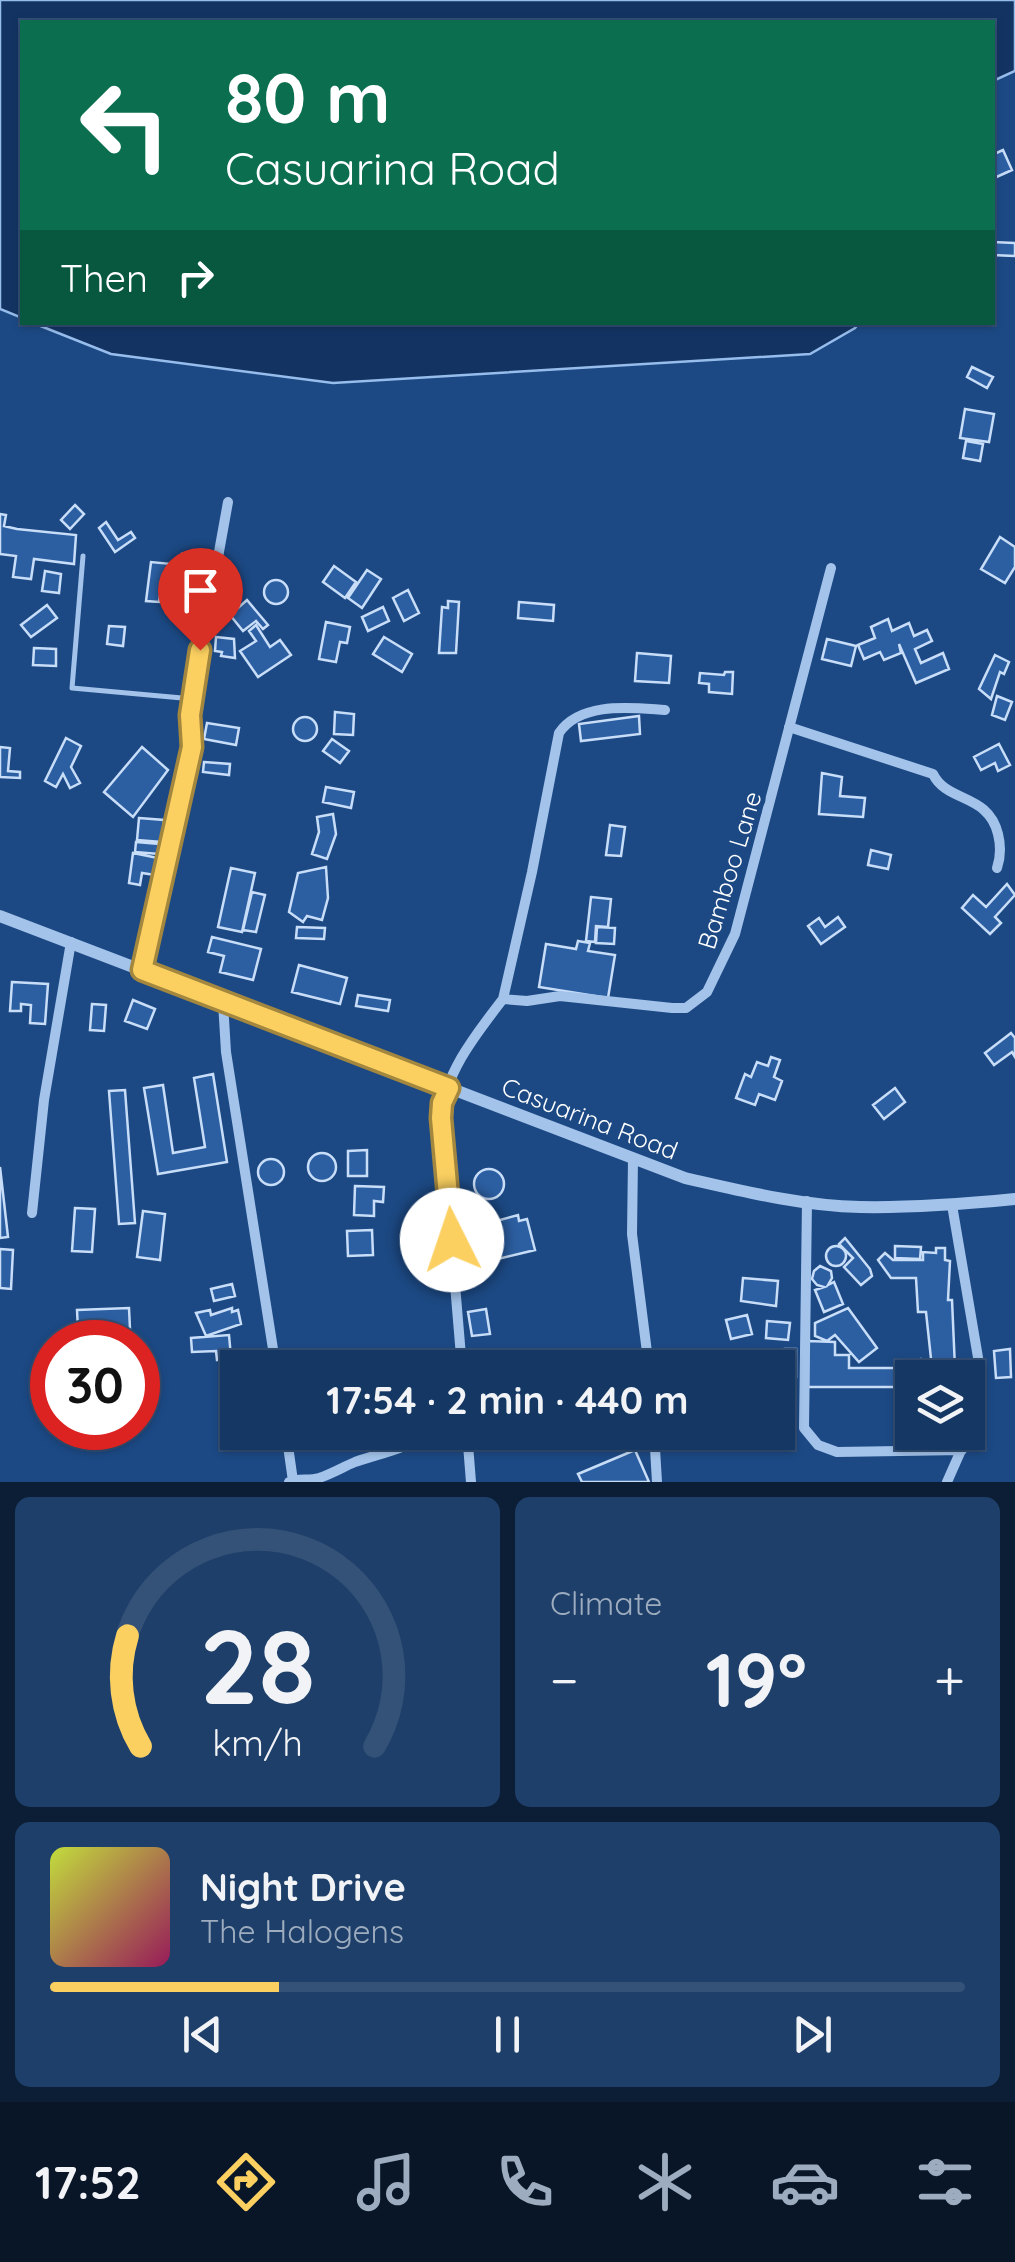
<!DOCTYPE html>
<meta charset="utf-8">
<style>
body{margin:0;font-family:Quicksand,sans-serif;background:#1e3f69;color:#f1f3f6;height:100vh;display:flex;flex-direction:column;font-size:38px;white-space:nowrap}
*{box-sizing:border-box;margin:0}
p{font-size:32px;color:#9dacbe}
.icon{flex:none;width:55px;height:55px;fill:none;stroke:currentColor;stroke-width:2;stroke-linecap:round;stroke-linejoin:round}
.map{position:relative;height:1482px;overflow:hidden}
.panel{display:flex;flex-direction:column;gap:15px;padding:15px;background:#0c1e36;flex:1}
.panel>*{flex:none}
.top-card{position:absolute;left:20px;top:20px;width:975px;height:305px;border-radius:0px;box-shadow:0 2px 8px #0004,0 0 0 2px #345178;background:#0b6e4f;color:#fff;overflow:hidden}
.controls{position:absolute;left:895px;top:1360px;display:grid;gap:20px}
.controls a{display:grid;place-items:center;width:90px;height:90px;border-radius:0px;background:#153763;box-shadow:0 2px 8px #0004,0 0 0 2px #345178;font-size:50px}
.speed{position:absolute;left:30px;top:1320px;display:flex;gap:20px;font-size:50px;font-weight:700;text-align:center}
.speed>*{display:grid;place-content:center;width:130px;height:130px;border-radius:50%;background:#153763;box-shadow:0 2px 8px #0004,0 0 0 2px #345178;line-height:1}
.speed .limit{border:15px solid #d22;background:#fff;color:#111}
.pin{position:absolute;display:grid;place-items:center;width:85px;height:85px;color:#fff;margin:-102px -42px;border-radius:50% 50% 50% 0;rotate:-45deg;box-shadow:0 0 10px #0007}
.pin .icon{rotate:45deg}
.me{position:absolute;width:110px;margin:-55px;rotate:356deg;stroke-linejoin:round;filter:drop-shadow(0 0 8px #0008)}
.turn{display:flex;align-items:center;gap:35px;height:210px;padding:0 40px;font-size:45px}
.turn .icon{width:130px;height:130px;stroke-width:2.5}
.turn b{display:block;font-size:70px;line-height:85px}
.then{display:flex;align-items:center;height:95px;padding:0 40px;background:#0003;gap:20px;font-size:38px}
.big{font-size:75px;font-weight:800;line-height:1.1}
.panel .widget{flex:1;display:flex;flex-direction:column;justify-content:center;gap:15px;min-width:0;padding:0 35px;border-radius:15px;background:#1e3f69}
.panel .dial{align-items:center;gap:0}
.dial svg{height:260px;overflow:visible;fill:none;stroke:#345178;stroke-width:7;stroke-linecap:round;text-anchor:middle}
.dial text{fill:#f1f3f6;stroke:none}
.song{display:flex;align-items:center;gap:30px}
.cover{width:120px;height:120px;border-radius:15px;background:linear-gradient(135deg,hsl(70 70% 55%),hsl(330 70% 35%))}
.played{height:10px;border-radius:5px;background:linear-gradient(90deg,#fbd061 25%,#345178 25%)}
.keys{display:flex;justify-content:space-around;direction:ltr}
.heat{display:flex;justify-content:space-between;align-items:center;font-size:55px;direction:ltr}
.panel .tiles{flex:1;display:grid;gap:15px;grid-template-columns:1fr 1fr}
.widget:last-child{grid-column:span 2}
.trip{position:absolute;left:220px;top:1350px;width:575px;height:100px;border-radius:0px;background:#153763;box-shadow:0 2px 8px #0004,0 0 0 2px #345178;font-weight:800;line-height:100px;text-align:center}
.menu{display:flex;height:160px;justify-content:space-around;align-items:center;background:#081628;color:#9dacbe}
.menu .icon{width:70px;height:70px}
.menu .selected{color:#fbd061}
.menu b{font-size:45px;color:#f1f3f6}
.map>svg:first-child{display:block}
.water{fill:#133463;stroke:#97bdec;stroke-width:2.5}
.building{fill:#2c5fa2;stroke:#c8ddf8;stroke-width:2.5}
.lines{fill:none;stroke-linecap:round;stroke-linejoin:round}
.service{stroke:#a3c3ea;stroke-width:5}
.minor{stroke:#a3c3ea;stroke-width:10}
.tertiary{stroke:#a3c3ea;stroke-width:12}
.route-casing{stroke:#a3873f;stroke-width:25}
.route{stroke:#fbd061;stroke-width:18}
.labels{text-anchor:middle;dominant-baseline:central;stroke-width:10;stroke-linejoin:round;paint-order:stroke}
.street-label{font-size:25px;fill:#fff;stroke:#1c4984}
</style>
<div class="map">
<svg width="1015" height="1482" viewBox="0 0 1015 1482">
<rect width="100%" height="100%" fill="#1c4984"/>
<path class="water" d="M0,0H1015V71L993,81L992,22H22V318L0,309Z
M33,323H859L855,328L810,354L333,383L111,354Z"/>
<path class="building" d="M1003,150L1012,170L992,179V155Z
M992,242L1015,243V256L992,255Z
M972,367L993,377L987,388L967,377Z
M965,409L994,414L989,442L960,438Z
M966,441L983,444L980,461L963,458Z
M75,505L84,514L70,529L61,520Z
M0,514L6,515L4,526L17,529L76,535L74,564L34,559L31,579L13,577L16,556L0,554Z
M106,522L118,540L131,532L135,538L115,552L99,528Z
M1000,537L1015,547V567L1005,583L981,569Z
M182,554L199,556L197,575H201L200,590L195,589L194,603L160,595L159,602L146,601L151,562L181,565Z
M334,566L356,582L345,598L323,582Z
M367,570L381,579L362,608L348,598Z
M45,571L61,574L59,593L42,591Z
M264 592a12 12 0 1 1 24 0a12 12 0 1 1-24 0Z
M408,590L419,613L404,621L393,598Z
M247,600L268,625L263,629L256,621L243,631L230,615Z
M448,601L459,602L456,653H439L442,607L448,608Z
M519,602L554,605L553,621L518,618Z
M47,605L57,618L31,637L21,625Z
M383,607L389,621L368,631L362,617Z
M888,619L892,631L909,623L914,636L927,630L932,641L915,649L921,663L943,653L949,669L916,683L899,644L901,653L884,660L880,652L864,659L858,645L875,638L871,627Z
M326,622L350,627L347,643L340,642L336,662L319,659Z
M256,625L270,647L280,640L291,655L258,677L240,651L256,641L249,631Z
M109,626L125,627L123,646L107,644Z
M216,637L234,639L235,658L221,656L222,652L215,651Z
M384,637L412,654L402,672L373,654Z
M827,639L856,646L851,666L822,659Z
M34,648L56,649V666L33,665Z
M637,653L671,656L669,683L635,681Z
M995,655L1009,662L1004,674L1000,672L991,699L979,689Z
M725,672H733L732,694L709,692V684L699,683L700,673L724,675Z
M997,696L1012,702L1005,720L992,715Z
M335,712L354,714L353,735L334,734Z
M639,716L640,734L581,741L579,724Z
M293 729a12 12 0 1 1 24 0a12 12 0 1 1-24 0Z
M207,723L239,728L236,745L204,739Z
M66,738L81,746L71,767L80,783L70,788L63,774L56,787L45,781Z
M332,739L349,751L340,763L323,751Z
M999,744L1010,765L998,771L995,763L981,770L974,757Z
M0,747L10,748L8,771L20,772V778L0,777Z
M142,747L168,770L133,817L104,792Z
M204,762L230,764L229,775L203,772Z
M822,773L842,777L840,796L865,798L863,817L819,814Z
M326,787L354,792L351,808L323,802Z
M333,814L336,834L327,859L312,854L319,832L317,817Z
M139,818L164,820L162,842L137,840Z
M610,825L625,827L621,856L606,855Z
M136,842L160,844L159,854L135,852Z
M871,850L891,855L888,869L868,865Z
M133,853L158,858L155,875L142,873L140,885L129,883Z
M326,867L328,898L322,920L307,916L303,922L289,912L298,873Z
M231,868L255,873L242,932L218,927Z
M1007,884L1015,895L995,917L1001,923L990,934L962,908L973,895L986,907Z
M252,892L265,895L256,932L243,930Z
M591,897L611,899L608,927L596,926L595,942L586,941Z
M838,917L845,927L821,944L808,926L819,918L825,927Z
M297,927L325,928L324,939L296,938Z
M597,927L615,928L614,944L596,943Z
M212,937L261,949L253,980L220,972L224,956L208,952Z
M578,941L590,943L588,951L615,955L608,998L539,987L546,944L576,949Z
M299,965L347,978L340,1004L292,992Z
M12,982L48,984L45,1024L30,1023L31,1005L21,1004V1011H10Z
M358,995L390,1000L388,1011L356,1006Z
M133,1000L155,1009L147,1029L125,1021Z
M92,1004L106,1005L104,1031L90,1030Z
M1011,1033L1015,1038V1057L1012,1052L994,1065L985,1053Z
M771,1057L780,1060L774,1077L782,1081L775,1100L759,1094L755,1105L736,1098L745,1074L751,1077L757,1062L768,1066Z
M213,1074L227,1162L158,1174L144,1088L163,1085L173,1153L205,1147L194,1078Z
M895,1088L905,1102L884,1119L873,1105Z
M125,1090L135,1223L119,1224L109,1091Z
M367,1150V1176H348V1151Z
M308 1167a14 14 0 1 1 28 0a14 14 0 1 1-28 0Z
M258 1172a13 13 0 1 1 26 0a13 13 0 1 1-26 0Z
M0,1167L8,1237L0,1238Z
M474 1184a15 15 0 1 1 30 0a15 15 0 1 1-30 0Z
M355,1186L384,1187L383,1202L374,1201V1216L354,1215Z
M75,1208L95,1209L92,1252L72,1251Z
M143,1211L165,1214L160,1260L137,1257Z
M518,1215L519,1221L527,1219L535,1250L498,1259L489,1223Z
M372,1230L373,1255L348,1256L347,1231Z
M845,1238L870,1269L872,1276L861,1285L844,1267L853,1258L839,1244Z
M895,1246L921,1247L920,1259L895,1258Z
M826 1256a10 10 0 1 1 20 0a10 10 0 1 1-20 0Z
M936,1248H945V1260L950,1261L948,1300H952L955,1368H964V1378H912V1387H808V1341L835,1342V1355H849V1368H914L915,1362L921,1359L927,1362V1368H932L926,1312H918L916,1278H891L878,1260L885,1253L893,1260H923V1252L936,1253Z
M0,1249L13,1250L11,1289L0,1288Z
M820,1266L831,1271L832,1278L828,1285L834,1282L843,1304L824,1312L815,1290L824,1287L817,1285L812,1279L814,1271Z
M743,1278L778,1281L776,1306L741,1301Z
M232,1284L235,1296L214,1301L211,1289Z
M129,1308L130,1329L78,1331L77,1310Z
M232,1308V1312L238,1310L241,1324L206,1336L196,1313L210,1310L211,1315Z
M848,1308L877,1348L859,1362L835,1335L827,1341L815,1336V1323Z
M486,1309L490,1334L472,1336L468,1312Z
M747,1315L752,1334L731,1339L726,1320Z
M767,1321L790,1323L788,1340L766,1338Z
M229,1335L231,1357L217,1360L216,1351L192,1352L191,1338Z
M785,1349H796V1377L785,1378Z
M1010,1349L1011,1377L996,1378L994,1351Z
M635,1450L649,1482H582L578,1474Z"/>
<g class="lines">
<path class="service" d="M83,556L72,688L193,699"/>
<path class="minor" d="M789,727L933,774C947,803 988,793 998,834C1001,846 1001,856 997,868
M142,971L192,747L194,690L228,502
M503,999L532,872L559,733C581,701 632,708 665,710
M223,1002L226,1052L276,1368
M633,1159L632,1234L649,1368
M807,1201L804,1428L818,1445L837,1452L962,1450
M32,1213L44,1100L71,942
M462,1368L441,1118C444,1073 477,1033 503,999L527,1001L560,996L672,1008H686L707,992L735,934L831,568
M286,1432L293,1481
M467,1432L471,1482
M654,1432L657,1482
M289,1482C298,1478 309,1481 319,1478C331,1474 343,1467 355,1462C380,1453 406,1450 428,1432
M947,1482L978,1412L981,1375L952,1205"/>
<path class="tertiary" d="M0,916L685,1178C742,1191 802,1206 860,1207C912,1208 964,1204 1015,1199"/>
</g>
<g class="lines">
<g class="route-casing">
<path id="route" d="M200,650L190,715L192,747L142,970L449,1088L442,1103L441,1118L452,1240"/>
</g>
<use href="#route" class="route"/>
</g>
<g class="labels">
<g class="street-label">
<text transform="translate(729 870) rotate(-73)">Bamboo Lane</text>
<text transform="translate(590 1118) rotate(21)">Casuarina Road</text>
</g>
</g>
</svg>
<div class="controls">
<a><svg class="icon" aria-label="layers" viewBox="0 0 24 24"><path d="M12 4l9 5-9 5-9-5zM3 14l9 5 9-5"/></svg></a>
</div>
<div class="speed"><div class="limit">30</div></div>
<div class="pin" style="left:200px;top:650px;background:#d93025"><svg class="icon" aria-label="arrive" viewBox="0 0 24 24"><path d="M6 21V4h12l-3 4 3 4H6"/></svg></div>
<svg class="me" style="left:452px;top:1240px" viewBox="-20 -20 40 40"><circle r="19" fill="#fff"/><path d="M0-13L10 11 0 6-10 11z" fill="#fbd061"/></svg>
<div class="trip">17:54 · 2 min · 440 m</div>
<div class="top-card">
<div class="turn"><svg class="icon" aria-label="left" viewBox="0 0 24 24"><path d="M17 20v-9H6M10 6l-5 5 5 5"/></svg><div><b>80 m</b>Casuarina Road</div></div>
<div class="then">Then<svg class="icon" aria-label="right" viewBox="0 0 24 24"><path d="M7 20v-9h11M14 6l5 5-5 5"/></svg></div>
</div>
</div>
<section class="panel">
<div class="tiles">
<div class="widget dial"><svg viewBox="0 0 100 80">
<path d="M14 69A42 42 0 1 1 86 69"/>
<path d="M14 69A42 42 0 0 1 10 35" stroke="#fbd061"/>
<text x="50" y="56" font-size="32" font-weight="700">28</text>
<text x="50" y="72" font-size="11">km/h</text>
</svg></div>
<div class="widget"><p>Climate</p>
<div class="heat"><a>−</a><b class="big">19°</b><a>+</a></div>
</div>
<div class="widget">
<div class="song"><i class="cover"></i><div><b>Night Drive</b><p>The Halogens</p></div></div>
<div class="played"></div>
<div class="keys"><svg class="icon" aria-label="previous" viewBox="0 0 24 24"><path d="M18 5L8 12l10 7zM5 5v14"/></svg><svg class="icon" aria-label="pause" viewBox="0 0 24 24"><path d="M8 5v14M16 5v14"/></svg><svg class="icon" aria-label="next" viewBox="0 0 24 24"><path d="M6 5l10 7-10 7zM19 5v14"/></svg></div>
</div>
</div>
</section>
<nav class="menu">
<b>17:52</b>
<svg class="icon selected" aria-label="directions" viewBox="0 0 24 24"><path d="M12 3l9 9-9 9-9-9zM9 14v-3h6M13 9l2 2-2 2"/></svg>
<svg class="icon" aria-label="music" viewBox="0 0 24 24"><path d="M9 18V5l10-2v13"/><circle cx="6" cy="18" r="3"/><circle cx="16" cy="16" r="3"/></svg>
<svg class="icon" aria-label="phone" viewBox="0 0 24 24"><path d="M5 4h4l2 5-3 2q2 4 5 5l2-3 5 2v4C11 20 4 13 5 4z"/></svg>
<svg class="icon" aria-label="climate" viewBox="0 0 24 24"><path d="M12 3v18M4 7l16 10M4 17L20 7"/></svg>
<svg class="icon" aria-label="car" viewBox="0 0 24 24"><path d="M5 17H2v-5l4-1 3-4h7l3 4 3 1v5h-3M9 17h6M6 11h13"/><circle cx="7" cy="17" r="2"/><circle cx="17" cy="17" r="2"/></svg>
<svg class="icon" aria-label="filters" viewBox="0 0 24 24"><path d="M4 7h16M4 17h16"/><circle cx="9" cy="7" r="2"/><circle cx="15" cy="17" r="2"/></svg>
</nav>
